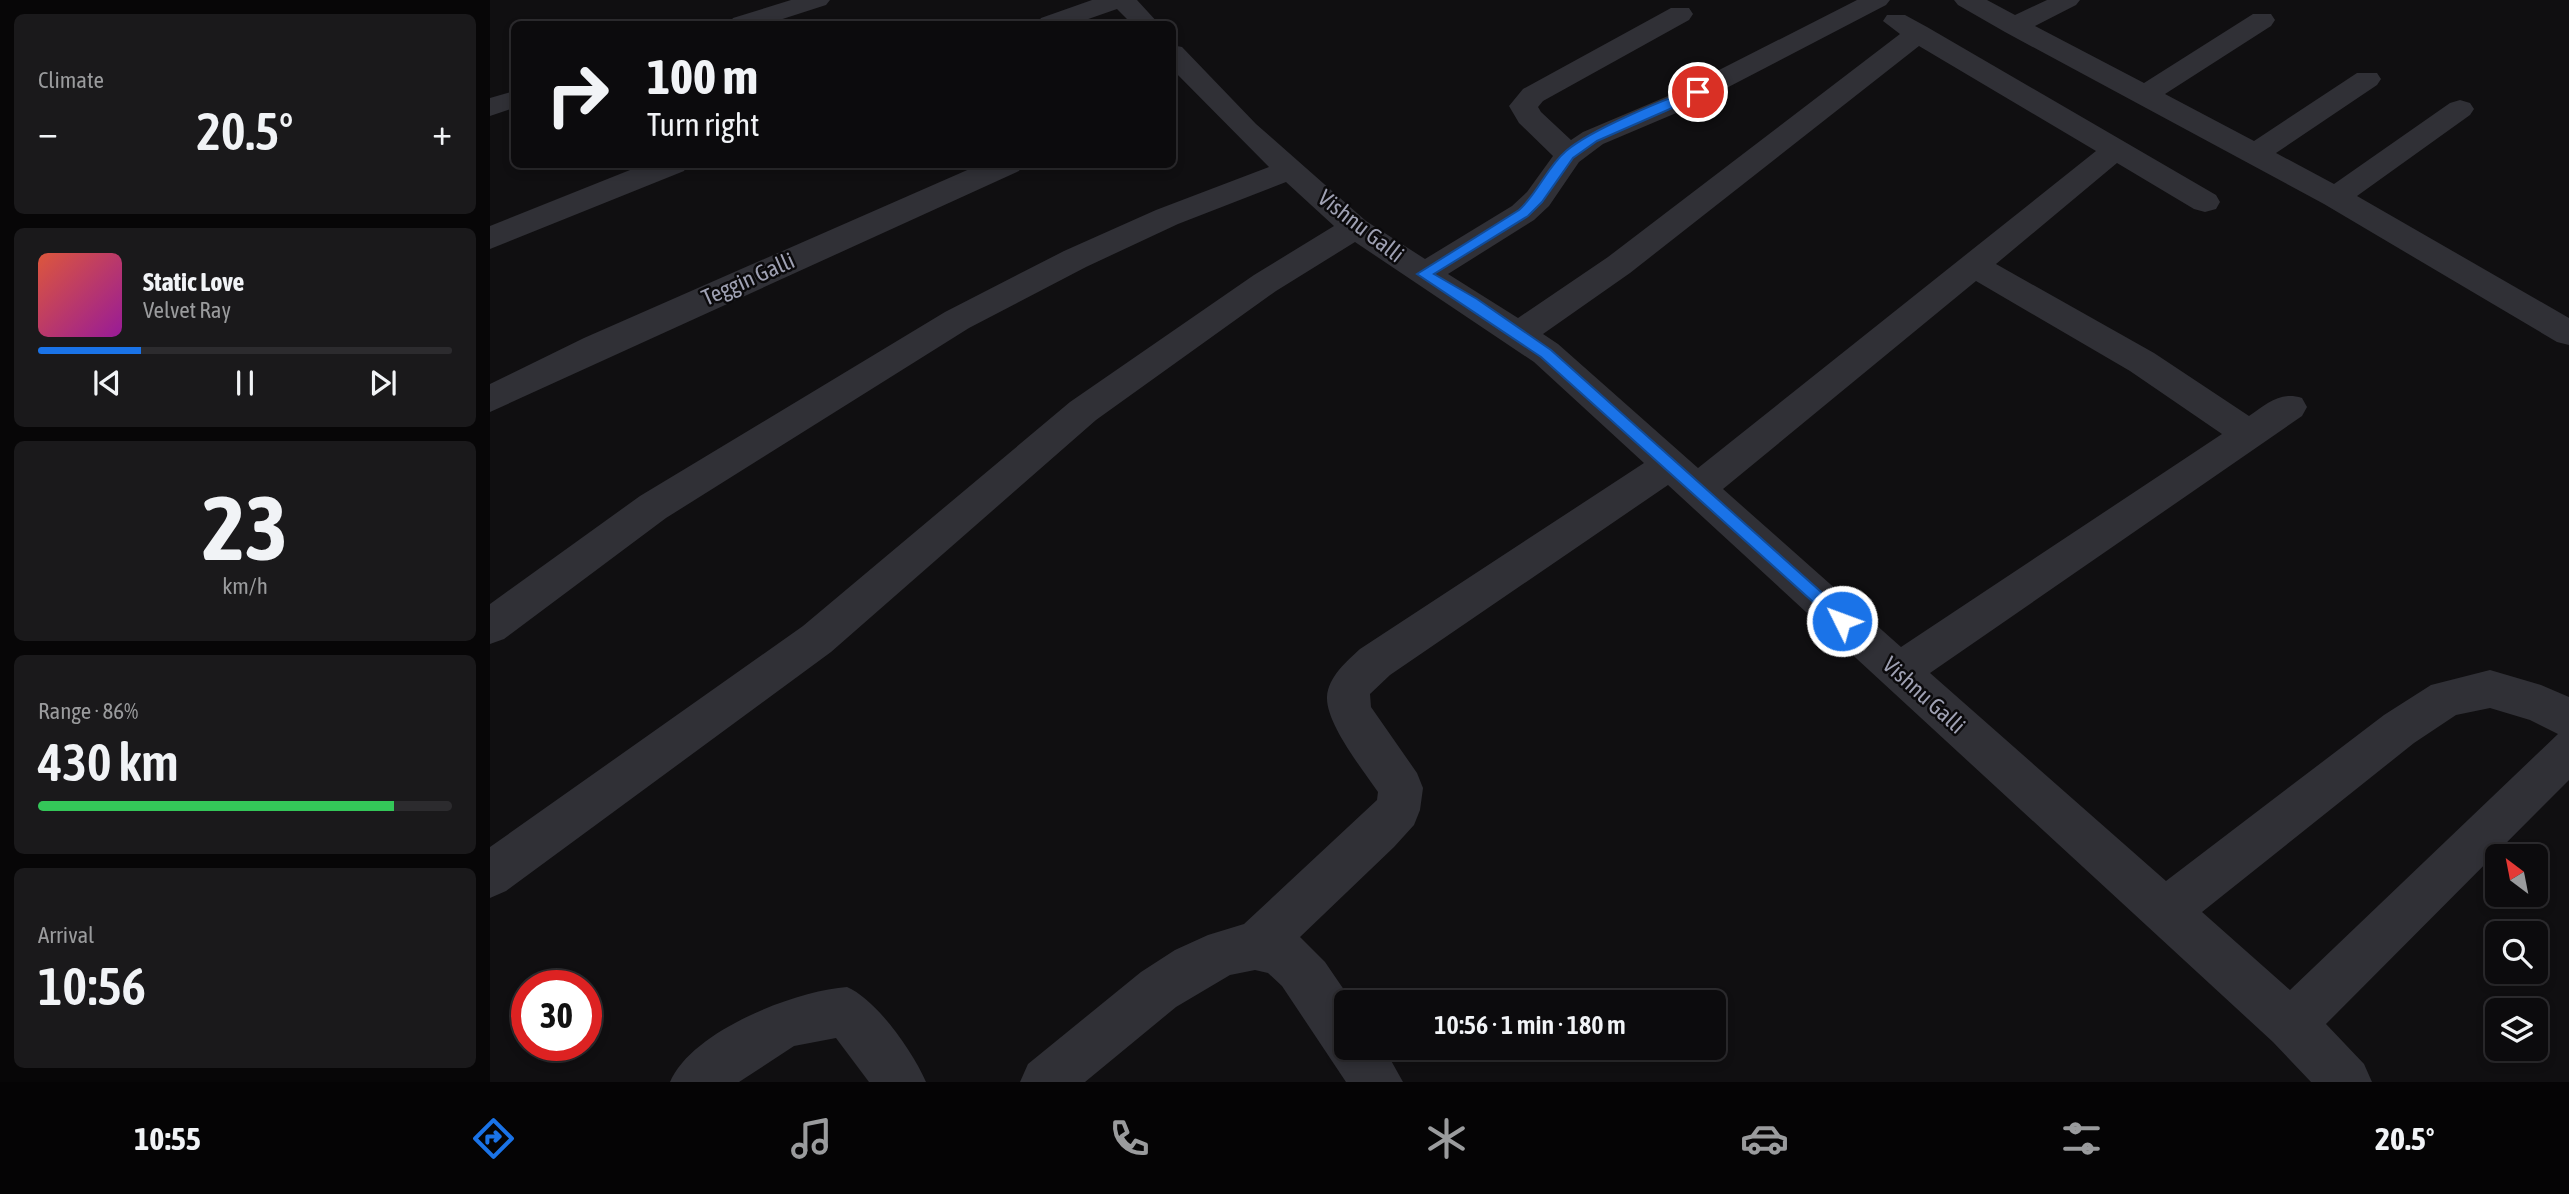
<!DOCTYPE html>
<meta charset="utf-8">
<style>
body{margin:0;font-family:"Asap Condensed",sans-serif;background:#1a191b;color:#f1f3f6;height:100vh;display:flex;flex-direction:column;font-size:26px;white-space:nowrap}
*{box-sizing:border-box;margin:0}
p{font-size:23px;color:#9a9b9d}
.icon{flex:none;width:38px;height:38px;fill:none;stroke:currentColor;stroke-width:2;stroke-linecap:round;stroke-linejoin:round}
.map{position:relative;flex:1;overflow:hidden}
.panel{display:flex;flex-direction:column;gap:14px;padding:14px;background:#070607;width:490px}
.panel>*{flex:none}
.hud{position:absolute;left:21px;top:21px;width:665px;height:147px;border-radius:10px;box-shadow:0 4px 10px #0003,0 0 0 2px #2c2b2e;background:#0c0b0d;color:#f1f3f6;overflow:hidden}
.needle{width:46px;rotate:328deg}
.buttons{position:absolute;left:1995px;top:844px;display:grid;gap:14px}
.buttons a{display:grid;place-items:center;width:63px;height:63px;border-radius:10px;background:#0c0b0d;box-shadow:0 4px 10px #0003,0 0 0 2px #2c2b2e;font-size:35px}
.speed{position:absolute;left:21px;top:970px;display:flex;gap:14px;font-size:35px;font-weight:700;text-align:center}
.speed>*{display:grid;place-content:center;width:91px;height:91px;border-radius:50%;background:#0c0b0d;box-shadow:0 4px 10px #0003,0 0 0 2px #2c2b2e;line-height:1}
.speed .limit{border:10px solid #d22;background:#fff;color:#111}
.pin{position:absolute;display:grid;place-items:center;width:60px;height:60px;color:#fff;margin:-30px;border:4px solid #fff;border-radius:50%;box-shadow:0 2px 7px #0007}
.me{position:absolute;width:77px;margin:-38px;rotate:312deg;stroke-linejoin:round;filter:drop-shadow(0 0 5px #0008)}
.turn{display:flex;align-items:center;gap:24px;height:147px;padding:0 21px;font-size:32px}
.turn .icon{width:91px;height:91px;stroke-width:2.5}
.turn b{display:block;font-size:49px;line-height:60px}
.big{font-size:52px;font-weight:600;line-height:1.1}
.panel .card{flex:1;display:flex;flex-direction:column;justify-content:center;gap:10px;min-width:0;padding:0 24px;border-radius:10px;background:#1a191b}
.panel .dial{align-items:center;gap:0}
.dial b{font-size:91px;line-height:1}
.song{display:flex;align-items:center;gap:21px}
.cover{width:84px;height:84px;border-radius:10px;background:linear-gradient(135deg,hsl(10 70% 55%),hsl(300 70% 35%))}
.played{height:7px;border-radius:4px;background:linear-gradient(90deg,#1a73e8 25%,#2c2b2e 25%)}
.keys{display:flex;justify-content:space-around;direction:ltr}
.heat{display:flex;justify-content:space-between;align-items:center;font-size:38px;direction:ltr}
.charge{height:10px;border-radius:5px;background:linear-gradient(90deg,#34c759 86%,#2c2b2e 0)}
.trip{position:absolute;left:844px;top:990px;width:392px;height:70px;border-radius:10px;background:#0c0b0d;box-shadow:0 4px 10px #0003,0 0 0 2px #2c2b2e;font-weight:600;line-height:70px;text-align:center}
.dock{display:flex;height:112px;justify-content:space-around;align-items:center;background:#050405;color:#9a9b9d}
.dock .icon{width:49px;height:49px}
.dock .current{color:#1a73e8}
.dock b{font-size:32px;color:#f1f3f6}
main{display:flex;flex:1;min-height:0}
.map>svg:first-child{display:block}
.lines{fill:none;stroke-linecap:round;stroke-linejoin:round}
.minor{fill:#303036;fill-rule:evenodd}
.route{fill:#1a73e8;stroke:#114b97;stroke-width:2}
.labels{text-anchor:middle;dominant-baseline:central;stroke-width:5;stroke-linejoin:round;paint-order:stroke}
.street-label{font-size:23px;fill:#9fa1b3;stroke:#0b0a0c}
</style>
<main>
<section class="panel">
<div class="card"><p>Climate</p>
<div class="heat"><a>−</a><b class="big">20.5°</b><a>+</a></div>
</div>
<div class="card">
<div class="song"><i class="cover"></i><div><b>Static Love</b><p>Velvet Ray</p></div></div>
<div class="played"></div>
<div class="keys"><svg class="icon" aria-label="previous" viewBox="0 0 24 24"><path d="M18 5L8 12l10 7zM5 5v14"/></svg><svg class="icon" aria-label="pause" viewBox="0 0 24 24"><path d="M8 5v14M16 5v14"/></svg><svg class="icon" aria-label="next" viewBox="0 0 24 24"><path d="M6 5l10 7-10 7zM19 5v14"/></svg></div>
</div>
<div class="card dial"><b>23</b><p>km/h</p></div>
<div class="card"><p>Range · 86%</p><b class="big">430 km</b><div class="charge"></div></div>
<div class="card"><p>Arrival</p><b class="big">10:56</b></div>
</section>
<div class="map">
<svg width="2079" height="1082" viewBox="0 0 2079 1082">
<rect width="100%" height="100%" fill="#100f11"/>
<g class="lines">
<path class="minor" d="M301,0H340L336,5L277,24H239L243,18Z
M602,0H647L669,24H642L627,9L584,24H547L551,18Z
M1367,0H1400L1396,5L1198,108L1113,144L1089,162L1059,206L1044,220L958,274L1028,318L1118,257L1410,34L1393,21L1397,15H1415L1437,27L1726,195L1730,202L1726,209L1715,212L1704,209L1627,163L1506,264L1664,353L1759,416C1777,404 1790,391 1812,398L1817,407L1812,416L1440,673L1676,881L1894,715L1941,685L2000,670L2051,685L2079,697V780L1836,1024L1874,1064L1882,1082H1821L1783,1042L1178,485L900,675L880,694L881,707L927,773L933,788L930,810L924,825L904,847L810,937L835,962L863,1003H856V1048H894L913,1082H856L792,986L778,973L765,970L740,975L686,1007L595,1082H530L538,1064L651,972L685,950L718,935L754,924L887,800L888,792C873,770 836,724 837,697C838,677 857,661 870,649L1154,463L1044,362L865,242L786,291L606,420L341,652L16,891L0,898V847L313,626L580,402L764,275L844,226L796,182L688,224L596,267L479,328L176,518L14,639L0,644V604L150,496L455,312L574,251L666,210L779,167L682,69V45L692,47L766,124L876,221L935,259L1022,206L1037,192L1063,156L1029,123L1019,106L1033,89L1181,8H1199L1203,14L1199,20L1053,101L1048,107L1051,112L1081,140L1093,132L1178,96ZM1429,46L1606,151L1208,468L1068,344L1053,334L1140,273ZM1486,281L1640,371L1732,434L1411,647L1233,489ZM2000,708L2040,720L2068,734L1800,990L1712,912L1924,743L1966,715Z
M1464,0H1497L1525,15L1557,0H1590L1586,5L1545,26L1654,83L1763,14H1781L1785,20L1781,26L1675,94L1764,141L1867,73H1887L1891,79L1887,85L1786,153L1844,184L1960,103L1970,100L1980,103L1984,109L1980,115L1867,196L2079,318V345L2067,342L1834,204L1515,32L1468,5Z
M24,91V108L0,116V98Z
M155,164H198L194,171L0,249V226Z
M491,164H533L529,171L0,412V384L94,338Z
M357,987C387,1000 423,1052 436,1082H379L346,1038L304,1046L249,1082H180C202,1031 304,991 357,987Z"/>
</g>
<path class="route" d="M1208,89L1214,92L1212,95L1107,141L1083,158L1052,202L1038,216L944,274L987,299L1061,350L1358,616V626L1352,628L1051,357L927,274L1029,210C1048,193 1057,167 1076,151C1099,131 1177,97 1208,89Z"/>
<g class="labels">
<g class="street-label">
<text transform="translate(871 226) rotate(38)">Vishnu Galli</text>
<text transform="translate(258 279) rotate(-24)">Teggin Galli</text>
<text transform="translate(1434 695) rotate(42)">Vishnu Galli</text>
</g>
</g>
</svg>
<div class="buttons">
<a><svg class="needle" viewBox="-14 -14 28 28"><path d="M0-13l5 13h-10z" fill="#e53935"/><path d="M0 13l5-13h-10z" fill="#9a9b9d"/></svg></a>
<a><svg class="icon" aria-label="search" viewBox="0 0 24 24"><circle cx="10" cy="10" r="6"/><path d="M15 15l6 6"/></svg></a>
<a><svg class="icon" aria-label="layers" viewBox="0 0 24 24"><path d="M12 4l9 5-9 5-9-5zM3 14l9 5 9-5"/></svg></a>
</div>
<div class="speed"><div class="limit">30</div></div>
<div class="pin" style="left:1208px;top:92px;background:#d93025"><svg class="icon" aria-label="arrive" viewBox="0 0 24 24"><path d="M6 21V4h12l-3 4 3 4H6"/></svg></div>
<svg class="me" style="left:1352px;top:621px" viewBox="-20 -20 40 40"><circle r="17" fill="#1a73e8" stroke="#fff" stroke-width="3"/><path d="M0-11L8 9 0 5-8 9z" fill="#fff"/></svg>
<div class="trip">10:56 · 1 min · 180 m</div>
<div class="hud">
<div class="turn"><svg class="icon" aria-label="right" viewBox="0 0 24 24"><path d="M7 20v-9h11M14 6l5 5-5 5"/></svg><div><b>100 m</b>Turn right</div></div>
</div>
</div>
</main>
<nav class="dock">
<b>10:55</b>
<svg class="icon current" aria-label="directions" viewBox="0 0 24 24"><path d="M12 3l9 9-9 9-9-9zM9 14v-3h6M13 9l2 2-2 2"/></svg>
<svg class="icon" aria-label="music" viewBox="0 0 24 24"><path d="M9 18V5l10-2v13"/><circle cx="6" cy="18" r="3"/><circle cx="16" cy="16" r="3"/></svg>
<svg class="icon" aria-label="phone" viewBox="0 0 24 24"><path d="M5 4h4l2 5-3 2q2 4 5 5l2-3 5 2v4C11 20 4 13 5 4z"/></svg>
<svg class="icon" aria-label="climate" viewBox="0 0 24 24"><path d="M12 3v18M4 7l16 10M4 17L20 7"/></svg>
<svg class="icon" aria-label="car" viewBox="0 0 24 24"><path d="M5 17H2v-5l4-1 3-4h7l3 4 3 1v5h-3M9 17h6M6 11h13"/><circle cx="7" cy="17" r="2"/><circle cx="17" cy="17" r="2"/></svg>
<svg class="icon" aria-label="filters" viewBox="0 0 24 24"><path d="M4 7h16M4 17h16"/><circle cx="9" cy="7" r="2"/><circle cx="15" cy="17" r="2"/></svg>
<b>20.5°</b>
</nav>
